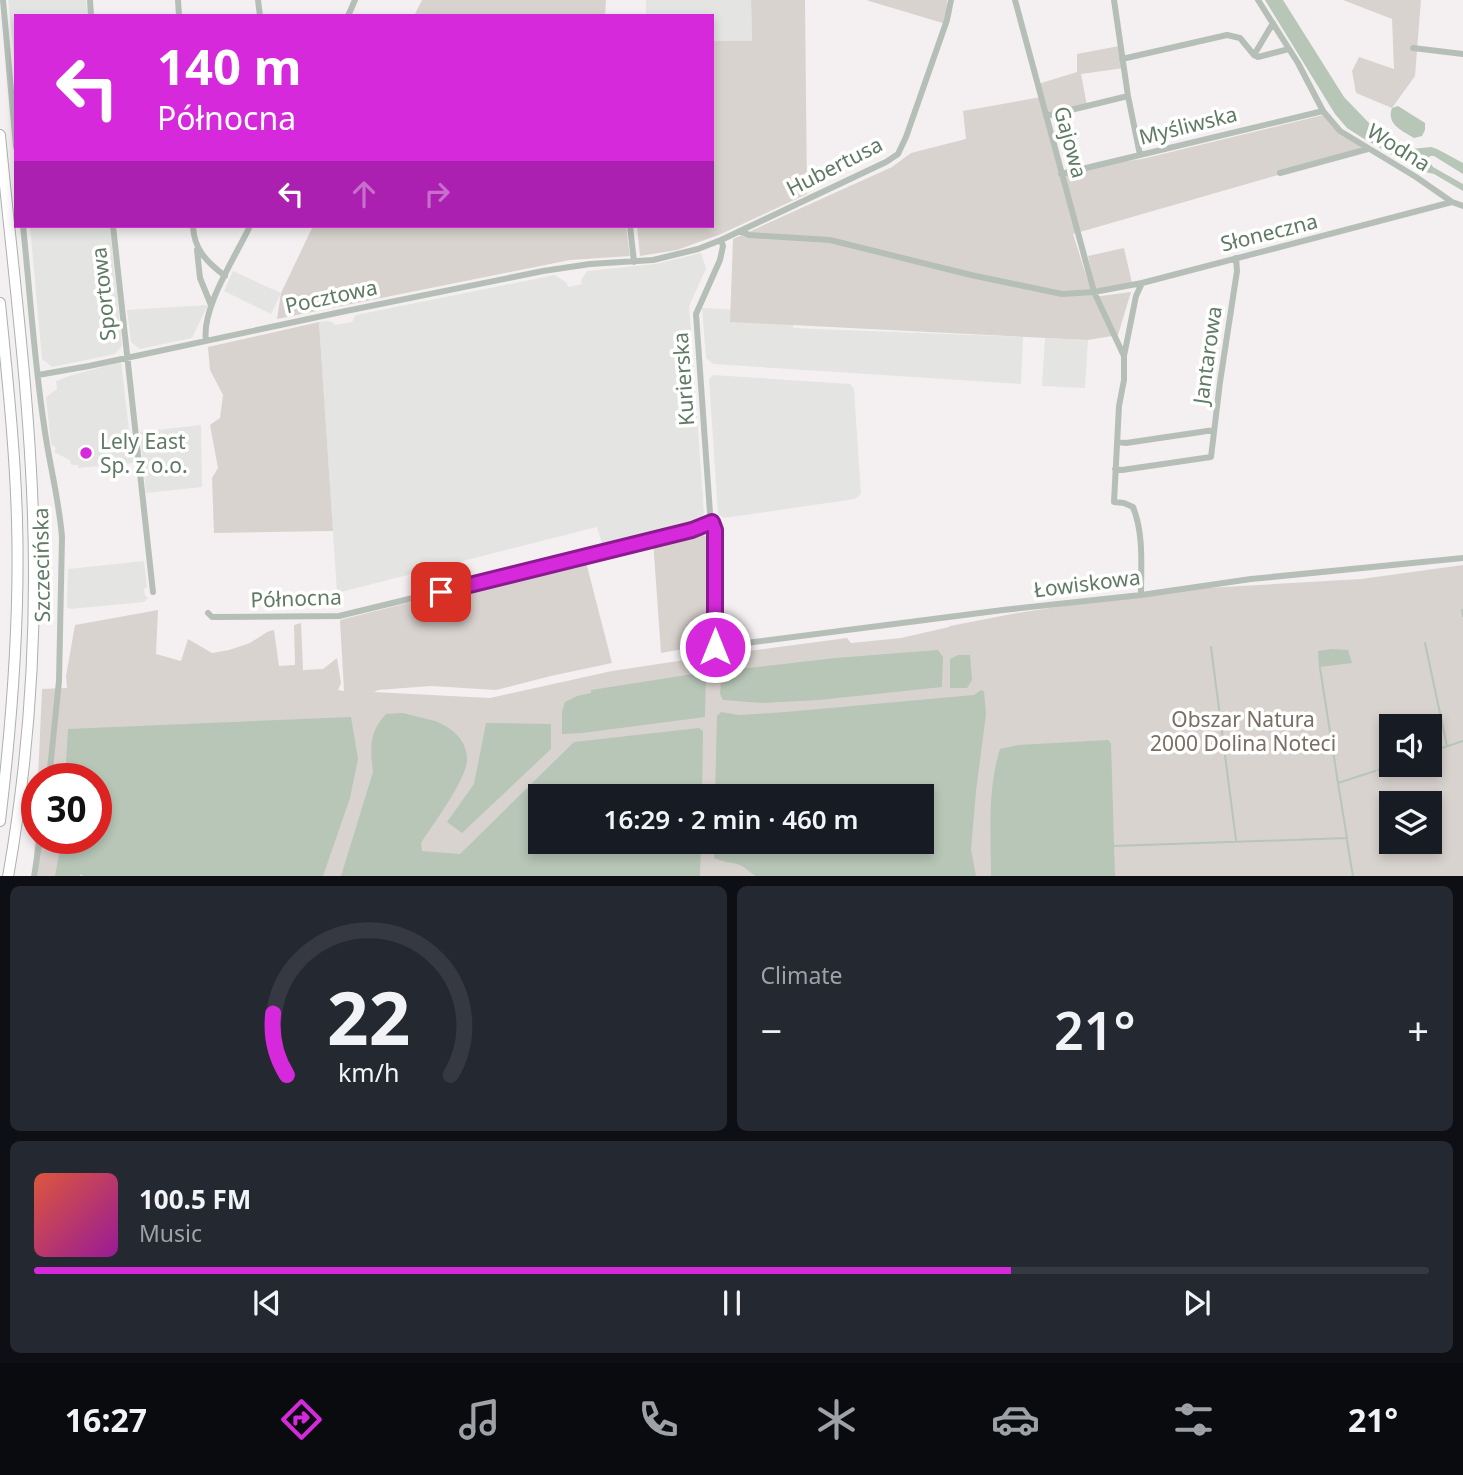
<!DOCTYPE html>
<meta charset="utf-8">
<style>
body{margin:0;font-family:"Noto Sans",sans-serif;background:#242831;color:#f1f3f6;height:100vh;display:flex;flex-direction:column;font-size:26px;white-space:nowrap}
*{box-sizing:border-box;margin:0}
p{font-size:23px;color:#9ea1a6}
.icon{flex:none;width:38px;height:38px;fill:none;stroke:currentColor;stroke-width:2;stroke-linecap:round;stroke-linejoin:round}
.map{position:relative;height:876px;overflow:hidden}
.drawer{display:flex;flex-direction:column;gap:10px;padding:10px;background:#0d0f14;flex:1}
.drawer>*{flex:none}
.hud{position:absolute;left:14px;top:14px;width:700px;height:214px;border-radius:0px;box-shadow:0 4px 10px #0003;background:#d629dc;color:#fff;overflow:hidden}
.fabs{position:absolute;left:1379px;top:714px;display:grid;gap:14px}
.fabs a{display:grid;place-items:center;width:63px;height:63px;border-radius:0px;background:#171b24;box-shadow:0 4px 10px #0003;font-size:35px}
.speed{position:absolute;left:21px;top:763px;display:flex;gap:14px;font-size:35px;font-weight:700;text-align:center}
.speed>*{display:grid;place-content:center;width:91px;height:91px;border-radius:50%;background:#171b24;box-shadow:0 4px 10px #0003;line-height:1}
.speed .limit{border:10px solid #d22;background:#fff;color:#111}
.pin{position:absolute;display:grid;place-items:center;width:60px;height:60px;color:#fff;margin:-30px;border-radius:14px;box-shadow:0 4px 10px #0006}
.me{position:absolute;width:77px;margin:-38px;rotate:0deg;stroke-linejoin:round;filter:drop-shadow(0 0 5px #0008)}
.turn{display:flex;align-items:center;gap:24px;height:147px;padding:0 28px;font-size:32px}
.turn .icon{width:91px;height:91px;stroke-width:2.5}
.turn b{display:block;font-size:49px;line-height:60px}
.lanes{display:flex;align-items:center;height:66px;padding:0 28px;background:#0003;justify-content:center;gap:35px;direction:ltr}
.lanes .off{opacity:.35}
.big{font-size:52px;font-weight:600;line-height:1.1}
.drawer .card{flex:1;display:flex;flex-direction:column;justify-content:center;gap:10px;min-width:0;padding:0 24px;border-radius:10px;background:#242831}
.drawer .dial{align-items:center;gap:0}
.dial svg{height:182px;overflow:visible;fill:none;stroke:#363941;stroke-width:7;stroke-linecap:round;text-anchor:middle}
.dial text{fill:#f1f3f6;stroke:none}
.song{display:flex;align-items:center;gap:21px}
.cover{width:84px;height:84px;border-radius:10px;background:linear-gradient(135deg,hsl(10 70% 55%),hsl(300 70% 35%))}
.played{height:7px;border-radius:4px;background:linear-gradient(90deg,#d629dc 70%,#363941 70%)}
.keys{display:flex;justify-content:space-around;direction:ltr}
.heat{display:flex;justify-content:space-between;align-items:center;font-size:38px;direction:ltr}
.drawer .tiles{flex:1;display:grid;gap:10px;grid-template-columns:1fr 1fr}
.card:last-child{grid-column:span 2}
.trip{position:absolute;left:528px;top:784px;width:406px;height:70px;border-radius:0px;background:#171b24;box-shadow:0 4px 10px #0003;font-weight:600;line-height:70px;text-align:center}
.tab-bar{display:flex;height:112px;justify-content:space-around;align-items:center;background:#090b0e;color:#9ea1a6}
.tab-bar .icon{width:49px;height:49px}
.tab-bar .current{color:#d629dc}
.tab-bar b{font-size:32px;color:#f1f3f6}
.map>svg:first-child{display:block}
.built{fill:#e4e4e2}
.green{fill:#d9d3cf;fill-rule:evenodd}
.water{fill:#b7c6b7}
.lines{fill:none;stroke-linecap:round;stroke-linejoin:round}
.stream{stroke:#b7c6b7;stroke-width:2}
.highway-casing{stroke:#aab2ac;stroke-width:12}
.minor{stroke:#b6bfb7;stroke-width:6}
.highway{stroke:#fff;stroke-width:10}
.route-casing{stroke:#8b1b8f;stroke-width:18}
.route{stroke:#d629dc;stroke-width:12}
.poi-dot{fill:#d629dc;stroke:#fff;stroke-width:2.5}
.labels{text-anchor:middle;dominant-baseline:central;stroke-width:7;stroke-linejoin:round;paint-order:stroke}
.street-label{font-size:21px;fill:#607a65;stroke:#fff}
.poi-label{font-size:21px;fill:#607a65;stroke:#fff;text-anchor:start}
.park-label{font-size:21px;fill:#786e63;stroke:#fff}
</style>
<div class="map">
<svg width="1463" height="877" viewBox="0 0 1463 877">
<rect width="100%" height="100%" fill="#f4f0f1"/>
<path class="built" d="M8,0H86L88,16H16V74Z
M646,0H751L752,41H712V16H646Z
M30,226H110L122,346L115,354L52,367L42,359Z
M701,253L706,269L689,306L704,514L696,524L603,547L597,527L337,593L319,322L328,321L334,323L335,325L352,322L356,315L555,275L567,283L568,287L582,284L581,280L587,271L656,264Z
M233,271L281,293L271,314L224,291Z
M208,305L192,338L140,349L131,342L127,310Z
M702,308L794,313L793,328L1023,337L1021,384L713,364L706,358Z
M1045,338L1088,340L1085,388L1042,386Z
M121,362L133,463L78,468V465H71L70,460L54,452L56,448L51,444L46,397L57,389L56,381L69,376Z
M713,375L850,384L854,389L861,494L855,499L724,518L718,514L709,379Z
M201,425L202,487L146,493L140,432Z
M144,561L147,587L144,589L145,595L148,598L144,602L70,609L67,607L68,569Z"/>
<path class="green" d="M422,0H606L605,16H414Z
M751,0H805L807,194L721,234L677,250L640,256L637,226H712V41H752Z
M867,0H947L946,24L869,1Z
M1343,0H1421L1415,76L1392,108L1356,93L1352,71L1359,57L1394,69L1392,19Z
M1119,46L1124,68L1081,74L1087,106L1046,117L1060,176L1104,164L1142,159L1323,115L1338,133L1368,149L1073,234L1093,297L1131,292L1118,335L1088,340L730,322L733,239L892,167L911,153L966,139L963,111L1041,97L1038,84L1077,72V54Z
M313,226H626L630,256L570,260L277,319L281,293Z
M1124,248L1132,283L1097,289L1095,288L1088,256Z
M319,322L333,531L214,533L212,478L218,468L210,425L220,418L223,395L210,370L208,347Z
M694,531L712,539L710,644L661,653L653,540Z
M585,558L612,663L551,676L496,690L431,686L378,690L374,692L490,698L612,671L718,655L847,638L851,643L901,638L949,627L950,626L1017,613L1171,590L1361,579L1463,565V876L33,877L37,796V838H96V779H38L42,689L67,688L66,676L75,625L158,610L156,654L181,661L188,639L212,653L229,650L250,643L267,632L274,630L279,666L295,665L294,625L301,623L303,670L323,669L337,658L341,683L338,690L344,691L340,620ZM1391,726H1430V765H1391ZM541,796H922V842H541ZM1391,803H1430V842H1391Z"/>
<path class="water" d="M1265,0H1283L1344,97L1369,123L1412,149L1431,147L1437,149L1463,163V174L1434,156H1430L1428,159L1433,167L1463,184V191L1434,174L1421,171L1361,137L1347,128L1335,114Z
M1398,106L1425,123V130L1422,136L1414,138C1402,131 1386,124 1392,108Z
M1332,649L1348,650L1352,663L1319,667L1318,651Z
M938,650L943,657L942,687L819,700L762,703L723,700L720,694L722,671L835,658Z
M958,655H970L972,680L967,688H950V659Z
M706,672L705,717L582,733L562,734V712L565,702L577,696L591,693V690Z
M981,690L984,691L986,714L976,791L971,850L976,876H756C750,873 746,868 740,865C731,862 722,862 714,858L715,842H922V796H715L717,716L721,712L739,715L786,712L974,695Z
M403,713C413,716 425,718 435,721C453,728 468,741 467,761C465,782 433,824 421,843L422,851L460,854L574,742L699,728L703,731L702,796H541V842H701L700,876H341L373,772C370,748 369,732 386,714Z
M351,717L358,759L350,798L323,876L85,877L81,874L79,876H55L62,838H96V779H65L68,729Z
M486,723L551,724V749L462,833L447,822L474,784Z
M1108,740L1111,743L1115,876H991C991,835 987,790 1000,749L1018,745Z"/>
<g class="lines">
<path class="stream" d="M1462,610L1463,616
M1425,643L1447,746
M1211,647L1236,840
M1320,668L1338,783
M1430,752L1463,741
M1378,770L1393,765
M1347,840L1353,877
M1114,846L1347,838L1338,783L1375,771"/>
<g class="highway-casing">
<path id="highway" d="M0,135C12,262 29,389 33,516C37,637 29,758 8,877
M0,303C7,375 15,447 17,520C20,621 12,721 0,821"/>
</g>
<path class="minor" d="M3,0L16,147
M90,0L91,16
M178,0L179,16
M258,0L260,16
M1015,0L1094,292L1124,356V380L1119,406L1114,502L1124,503L1133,507C1144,534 1141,566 1141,595
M1114,0L1128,96L1140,155
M1258,0L1298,63L1323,111L1340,131L1416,177L1452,202L1463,206
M348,16L355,0
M1413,48L1463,54
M1254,55L1273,23
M1122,59L1227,35L1240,38L1254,55L1258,57L1289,49
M1046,116L1128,96
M1280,173L1368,149
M1061,174L1323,111
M23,226C30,292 34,359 44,425C49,463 59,499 62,537L59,681L49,779
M113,226L153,592
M193,226C194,250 207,262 225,276
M630,226L634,262
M741,231L749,235L830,240L971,275L1062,294L1094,292L1142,283L1452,202
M721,240L723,246L720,260L696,314L710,513L715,530V647L1003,610L1141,595L1251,579L1463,558
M197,250L200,278L211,305
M206,341C201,308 236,256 250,226
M1124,356L1136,296L1142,283
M38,375L89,366L341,312L543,271L590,264L653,260L698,249L721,240L886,162L898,154L906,137L947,20L951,0
M1117,442L1126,443L1214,430
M1115,469L1122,470L1211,457L1220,382L1237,271L1236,258
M208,613L212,617L339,616L692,530L712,522
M34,877L40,838"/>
<use href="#highway" class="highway"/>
</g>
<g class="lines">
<g class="route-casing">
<path id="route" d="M441,592L692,530L712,522L715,530V647"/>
</g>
<use href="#route" class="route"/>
</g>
<circle class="poi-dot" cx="86" cy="453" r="7"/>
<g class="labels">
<g class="street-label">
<text transform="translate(1188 125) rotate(-14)">Myśliwska</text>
<text transform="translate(1071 142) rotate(75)">Gajowa</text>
<text transform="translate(1399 147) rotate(32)">Wodna</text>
<text transform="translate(834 166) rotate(-27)">Hubertusa</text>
<text transform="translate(1269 232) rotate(-14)">Słoneczna</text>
<text transform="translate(103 294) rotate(-96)">Sportowa</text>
<text transform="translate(331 296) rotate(-12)">Pocztowa</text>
<text transform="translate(1207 355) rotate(-82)">Jantarowa</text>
<text transform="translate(683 379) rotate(-94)">Kurierska</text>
<text transform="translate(41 565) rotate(-91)">Szczecińska</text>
<text transform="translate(1087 583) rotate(-7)">Łowiskowa</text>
<text transform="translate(296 598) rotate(-2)">Północna</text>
</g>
<g class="poi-label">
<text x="100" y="441">Lely East<tspan x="100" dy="24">Sp. z o.o.</tspan></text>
</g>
<g class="park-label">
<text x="1243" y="719">Obszar Natura<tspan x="1243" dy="24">2000 Dolina Noteci</tspan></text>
</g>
</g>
</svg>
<div class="fabs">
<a><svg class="icon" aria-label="sound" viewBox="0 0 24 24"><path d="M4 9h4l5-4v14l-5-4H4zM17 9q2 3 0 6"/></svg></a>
<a><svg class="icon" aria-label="layers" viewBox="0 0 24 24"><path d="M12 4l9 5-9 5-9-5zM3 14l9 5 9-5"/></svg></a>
</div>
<div class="speed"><div class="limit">30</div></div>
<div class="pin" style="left:441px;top:592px;background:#d93025"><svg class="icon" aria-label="arrive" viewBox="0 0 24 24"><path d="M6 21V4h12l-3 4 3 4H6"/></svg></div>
<svg class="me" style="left:715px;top:647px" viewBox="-20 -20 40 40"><circle r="17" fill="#d629dc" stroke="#fff" stroke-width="3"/><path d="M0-11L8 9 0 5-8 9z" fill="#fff"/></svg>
<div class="trip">16:29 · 2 min · 460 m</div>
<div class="hud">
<div class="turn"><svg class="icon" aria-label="left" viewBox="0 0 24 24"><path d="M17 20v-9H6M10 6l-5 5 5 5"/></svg><div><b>140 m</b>Północna</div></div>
<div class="lanes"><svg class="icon" aria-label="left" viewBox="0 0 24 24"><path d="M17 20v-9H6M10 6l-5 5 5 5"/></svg><svg class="icon off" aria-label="ahead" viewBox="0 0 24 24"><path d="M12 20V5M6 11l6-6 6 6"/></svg><svg class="icon off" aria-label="right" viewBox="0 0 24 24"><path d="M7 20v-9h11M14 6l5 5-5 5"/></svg></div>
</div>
</div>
<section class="drawer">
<div class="tiles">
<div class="card dial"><svg viewBox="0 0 100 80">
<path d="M14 69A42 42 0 1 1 86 69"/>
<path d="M14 69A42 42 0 0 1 8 42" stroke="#d629dc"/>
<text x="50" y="56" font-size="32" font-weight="700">22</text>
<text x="50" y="72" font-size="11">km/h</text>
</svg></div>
<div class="card"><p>Climate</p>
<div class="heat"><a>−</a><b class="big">21°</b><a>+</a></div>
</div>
<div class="card">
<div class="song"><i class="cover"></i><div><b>100.5 FM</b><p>Music</p></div></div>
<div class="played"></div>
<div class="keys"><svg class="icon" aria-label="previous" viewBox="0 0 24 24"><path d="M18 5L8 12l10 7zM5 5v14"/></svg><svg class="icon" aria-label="pause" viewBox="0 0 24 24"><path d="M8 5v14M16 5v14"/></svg><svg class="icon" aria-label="next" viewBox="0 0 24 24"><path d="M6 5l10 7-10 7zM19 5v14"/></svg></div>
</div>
</div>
</section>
<nav class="tab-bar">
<b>16:27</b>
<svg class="icon current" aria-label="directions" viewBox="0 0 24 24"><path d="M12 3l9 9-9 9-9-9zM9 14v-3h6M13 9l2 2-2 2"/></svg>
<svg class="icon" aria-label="music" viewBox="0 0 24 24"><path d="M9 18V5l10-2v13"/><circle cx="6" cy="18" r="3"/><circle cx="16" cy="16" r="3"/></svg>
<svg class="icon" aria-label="phone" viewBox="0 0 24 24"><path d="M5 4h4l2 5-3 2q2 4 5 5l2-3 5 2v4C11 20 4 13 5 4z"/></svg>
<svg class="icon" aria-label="climate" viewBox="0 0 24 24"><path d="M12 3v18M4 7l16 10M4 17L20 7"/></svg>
<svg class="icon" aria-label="car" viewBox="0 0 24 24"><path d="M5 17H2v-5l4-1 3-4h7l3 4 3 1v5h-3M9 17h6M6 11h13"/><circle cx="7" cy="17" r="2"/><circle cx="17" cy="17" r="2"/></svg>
<svg class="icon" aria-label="filters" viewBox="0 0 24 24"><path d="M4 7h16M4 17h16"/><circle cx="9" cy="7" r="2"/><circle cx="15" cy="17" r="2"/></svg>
<b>21°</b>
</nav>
